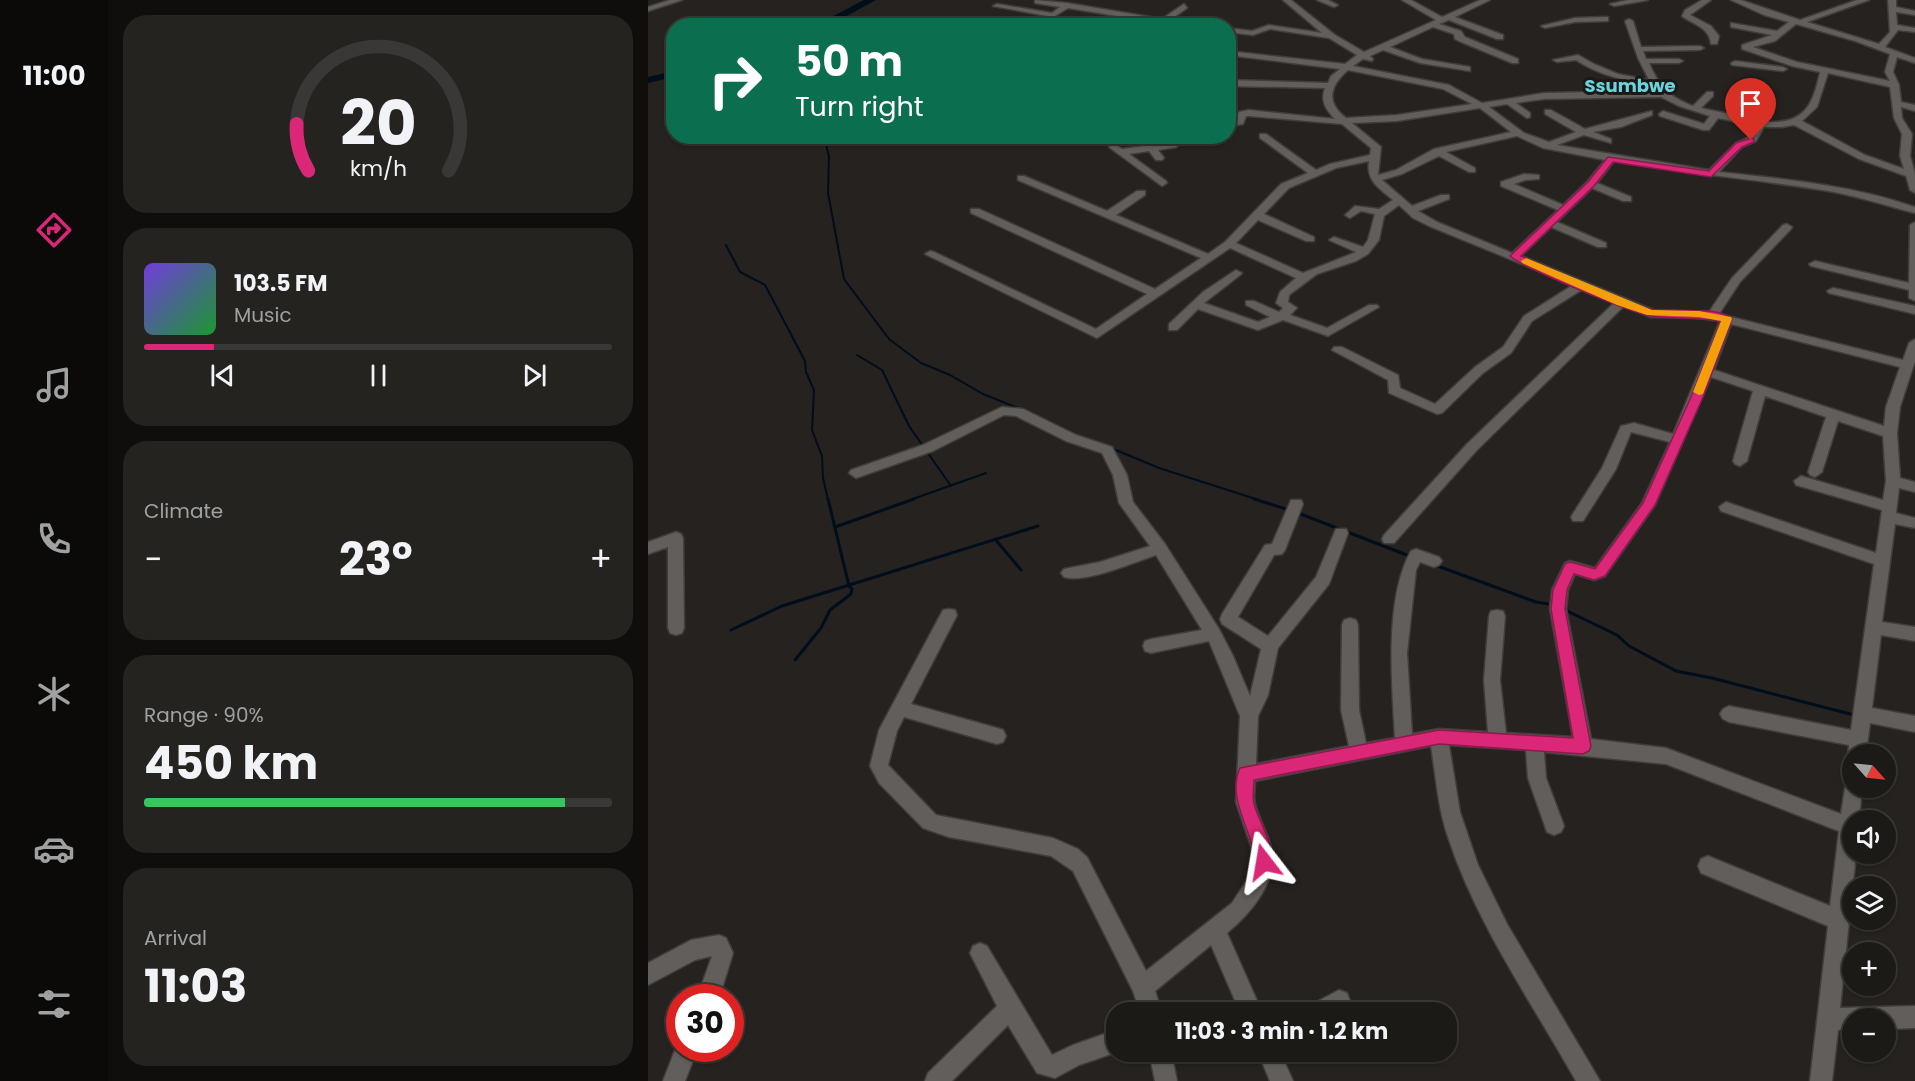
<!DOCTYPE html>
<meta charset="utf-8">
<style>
body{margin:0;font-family:Poppins,sans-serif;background:#252320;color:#f1f3f6;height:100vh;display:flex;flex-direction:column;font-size:22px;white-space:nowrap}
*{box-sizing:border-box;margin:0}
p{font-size:20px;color:#a0a1a1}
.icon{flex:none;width:33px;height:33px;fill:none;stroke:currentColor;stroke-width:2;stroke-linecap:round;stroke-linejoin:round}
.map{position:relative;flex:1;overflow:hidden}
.drawer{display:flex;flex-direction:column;gap:15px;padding:15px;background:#0f0e0d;width:540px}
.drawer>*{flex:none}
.banner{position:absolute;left:18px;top:18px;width:570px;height:126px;border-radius:24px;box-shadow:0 2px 4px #0004,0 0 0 2px #3a3836;background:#0b6e4f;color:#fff;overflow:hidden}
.needle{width:39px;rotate:117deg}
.buttons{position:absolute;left:1194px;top:744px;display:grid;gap:12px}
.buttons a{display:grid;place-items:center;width:54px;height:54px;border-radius:50%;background:#1c1a17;box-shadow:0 2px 4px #0004,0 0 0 2px #3a3836;font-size:30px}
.speed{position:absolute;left:18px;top:984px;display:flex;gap:12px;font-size:30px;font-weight:700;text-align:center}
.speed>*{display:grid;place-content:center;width:78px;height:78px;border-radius:50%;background:#1c1a17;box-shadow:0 2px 4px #0004,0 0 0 2px #3a3836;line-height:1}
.speed .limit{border:9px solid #d22;background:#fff;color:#111}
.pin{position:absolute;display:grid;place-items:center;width:51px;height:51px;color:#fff;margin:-62px -26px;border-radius:50% 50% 50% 0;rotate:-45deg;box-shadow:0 0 6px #0007}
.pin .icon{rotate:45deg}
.me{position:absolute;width:66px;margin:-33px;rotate:346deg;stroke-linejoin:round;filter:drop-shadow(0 0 4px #0008)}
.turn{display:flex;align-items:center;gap:21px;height:126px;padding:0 30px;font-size:27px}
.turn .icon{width:78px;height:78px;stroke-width:2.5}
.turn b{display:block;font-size:42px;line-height:51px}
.big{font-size:45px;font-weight:700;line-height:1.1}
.drawer .widget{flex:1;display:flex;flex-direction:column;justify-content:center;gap:9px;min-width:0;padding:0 21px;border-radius:24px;background:#252320}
.drawer .dial{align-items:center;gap:0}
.dial svg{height:156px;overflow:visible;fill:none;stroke:#3a3836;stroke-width:7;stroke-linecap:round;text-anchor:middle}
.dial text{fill:#f1f3f6;stroke:none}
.song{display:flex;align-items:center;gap:18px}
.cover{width:72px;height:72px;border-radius:9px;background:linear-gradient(135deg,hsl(260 70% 55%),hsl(130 70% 35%))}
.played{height:6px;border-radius:3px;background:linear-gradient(90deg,#db2777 15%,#3a3836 15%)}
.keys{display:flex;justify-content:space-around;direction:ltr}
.heat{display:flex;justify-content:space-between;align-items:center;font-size:33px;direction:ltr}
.charge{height:9px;border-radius:4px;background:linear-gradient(90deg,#34c759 90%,#3a3836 0)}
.trip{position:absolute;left:458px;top:1002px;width:351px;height:60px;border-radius:24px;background:#1c1a17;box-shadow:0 2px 4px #0004,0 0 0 2px #3a3836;font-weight:700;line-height:60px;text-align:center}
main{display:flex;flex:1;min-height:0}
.tabs{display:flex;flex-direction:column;width:108px;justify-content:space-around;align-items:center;background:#0b0a09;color:#a0a1a1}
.tabs .icon{width:42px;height:42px}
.tabs .on{color:#db2777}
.tabs b{font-size:27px;color:#f1f3f6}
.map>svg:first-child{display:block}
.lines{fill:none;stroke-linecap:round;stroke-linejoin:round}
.stream-far1{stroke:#000d1b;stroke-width:2}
.stream{stroke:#000d1b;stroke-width:3}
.river{fill:#000d1b;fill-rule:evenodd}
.minor-casing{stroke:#403d3b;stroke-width:3}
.minor{fill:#625e5b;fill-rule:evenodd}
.route{fill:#db2777;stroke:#8e194d;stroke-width:1.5}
.slow{fill:#f59e0b}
.labels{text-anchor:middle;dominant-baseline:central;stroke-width:6;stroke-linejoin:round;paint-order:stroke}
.far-quarter-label{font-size:18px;font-weight:bold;fill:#69d6dd;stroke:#1b1816}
</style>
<main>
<nav class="tabs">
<b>11:00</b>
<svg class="icon on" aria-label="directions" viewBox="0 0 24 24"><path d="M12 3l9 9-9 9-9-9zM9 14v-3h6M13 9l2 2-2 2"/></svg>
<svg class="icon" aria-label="music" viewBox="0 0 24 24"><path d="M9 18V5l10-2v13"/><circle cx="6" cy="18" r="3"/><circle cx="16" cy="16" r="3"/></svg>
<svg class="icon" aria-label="phone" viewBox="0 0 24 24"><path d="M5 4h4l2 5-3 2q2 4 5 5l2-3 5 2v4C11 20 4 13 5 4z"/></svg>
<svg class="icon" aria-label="climate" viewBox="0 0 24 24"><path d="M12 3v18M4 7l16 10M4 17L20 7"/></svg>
<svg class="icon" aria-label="car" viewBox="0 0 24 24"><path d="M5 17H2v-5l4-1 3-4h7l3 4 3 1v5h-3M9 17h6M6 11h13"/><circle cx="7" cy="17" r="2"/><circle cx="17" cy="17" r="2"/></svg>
<svg class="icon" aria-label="filters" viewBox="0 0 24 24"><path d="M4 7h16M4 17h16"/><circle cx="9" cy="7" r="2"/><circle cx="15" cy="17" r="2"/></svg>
</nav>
<section class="drawer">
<div class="widget dial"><svg viewBox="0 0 100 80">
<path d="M14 69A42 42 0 1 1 86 69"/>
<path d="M14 69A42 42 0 0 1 8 45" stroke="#db2777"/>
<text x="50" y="56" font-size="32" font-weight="700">20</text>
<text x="50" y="72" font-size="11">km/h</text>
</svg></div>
<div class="widget">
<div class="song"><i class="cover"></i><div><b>103.5 FM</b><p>Music</p></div></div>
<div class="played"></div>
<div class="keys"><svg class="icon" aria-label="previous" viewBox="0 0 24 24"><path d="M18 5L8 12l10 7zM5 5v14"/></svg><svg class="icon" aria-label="pause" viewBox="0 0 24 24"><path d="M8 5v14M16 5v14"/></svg><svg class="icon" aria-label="next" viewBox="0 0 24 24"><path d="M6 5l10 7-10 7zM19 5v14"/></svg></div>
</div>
<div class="widget"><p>Climate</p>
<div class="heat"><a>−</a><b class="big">23°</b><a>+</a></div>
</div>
<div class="widget"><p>Range · 90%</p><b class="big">450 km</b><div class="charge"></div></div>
<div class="widget"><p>Arrival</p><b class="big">11:03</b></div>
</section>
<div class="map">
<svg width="1267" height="1081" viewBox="0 0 1267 1081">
<rect width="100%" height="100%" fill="#25221f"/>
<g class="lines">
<path class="stream-far1" d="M176,136L181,157L180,193L196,279L241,339L273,363L302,375L335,394L375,410
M78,245L92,272L117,285L157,361L158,372L166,390L164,430L174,456L175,478L180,500
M209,355L234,370L261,426L303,486
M432,437L454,444
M463,448L511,468L611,500
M262,500L338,473"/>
<path class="stream" d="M606,499L641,510
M650,513L764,557
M187,527L266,499
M347,539L373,570
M787,565L888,602L906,605
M915,609L969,635L981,646L1028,671L1064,678L1206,715
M83,630L134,606L390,526
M147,660L173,628L182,610L203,594L204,589L201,586L180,499"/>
<path class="river" d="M216,0H228L180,26H166Z
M26,71V77L0,83V77Z"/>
<g class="minor-casing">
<path id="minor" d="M22,0H34L0,11V7Z
M387,0L419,3L514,19L536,4L539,8L522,20L550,26H511L512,23L420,8L405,17L345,6L349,4L404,13L412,7L387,3Z
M635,0H643L687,35L716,52L788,20L754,0H763L794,17L832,0H842L807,17L855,35V39H849L801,20L791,24L813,31L817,37L870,59V63H864L811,41L807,39L806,34L785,27L742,47L774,59L822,67V71L772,63L735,50L722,56L725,59L724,61L715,59L705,66L801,85L834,103L896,93L1008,91L1004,86C977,80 952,76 928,60L909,62L905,60L930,55L946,64L970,74L1001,80L990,58L977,21L981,19L985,21L993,47L1052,46L1056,48L1052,50L995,51L998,59H1031L1035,61L1031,63H1001C1011,86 1021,97 1045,106L1059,92H1065V96L1053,108L1109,120L1108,108L1096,89L1100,86L1103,87L1116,108L1118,122C1157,124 1165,105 1172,72L1144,66L1094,49V45L1124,35L1083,27V23L1129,31L1141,22L1116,15L1083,0H1093L1152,20L1209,0H1221L1159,22L1231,44L1242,32L1240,0H1248V7L1267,11V15L1248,12L1249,25L1267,28V32L1250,30L1237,47L1267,58V63L1249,57L1245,72L1251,85L1253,102L1267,105V111L1253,107L1254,118L1264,134L1262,156L1267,173V193L1262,190L1258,176L1211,159L1146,125L1134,127H1116L1108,141L1094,147L1071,172C1137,179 1204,185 1267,207V213C1236,205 1206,195 1174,190C1105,179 1035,173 966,161L949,183L983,197V201H975L944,188L909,222L958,243V247H950L903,227L873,256L1005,310L1061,312L1084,278L1135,225L1139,224L1144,227L1143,229L1092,282L1071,314L1255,360L1261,343L1267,339V361L1252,407L1249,433L1252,478L1267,482V492L1251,488L1248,513L1267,518V528L1247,524L1234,622L1267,627V641L1233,635L1224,708L1267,716V732L1222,723L1218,754H1204V760L1200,754L1201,745L1081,722L1075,719L1072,714L1075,709L1081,706L1203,730L1226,564L1073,511L1071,507L1078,502L1228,553L1234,510L1148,485L1146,481L1153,476L1235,500L1238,481L1235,436L1190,421L1174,472L1167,477L1162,475L1160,472L1178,417L1117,396L1099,461L1092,466L1087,464L1085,461L1105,391L1063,377L1007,505L957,576L946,580L927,574L920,590L918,609L943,739L1018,748L1193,814L1198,782L1204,780V788H1214L1211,820H1204V854H1208L1192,1008L1267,1006V1028L1238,1029V1018H1204V1029L1190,1030L1184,1081H1162L1180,926L1053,873L1050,866L1053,859L1060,856L1182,906L1191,831L1018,764L896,752L898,778L916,826L913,832L906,835L899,832L880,778L878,750L801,745L812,812L830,865L859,924L952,1081H928C883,1001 829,925 800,837C790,808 788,777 783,746L607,781C607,788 605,797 607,804C611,819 619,832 623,847C631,881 603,913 579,933L614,1012H592L563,945L507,991L514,1012H492L485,991L425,871L403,856L301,837L275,828L231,783L222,766L231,730L295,610L301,609L307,610L309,615L263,704L349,728L355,730L358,736L355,742L349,744L256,717L249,731L240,765L288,815L405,838L430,849L439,857L498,971L584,903L603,874L606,863L603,846L588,802L592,716L561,641L503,653L497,651L495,646L497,641L503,639L554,630L508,555C487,562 436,584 416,577L413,573L416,569L452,562L502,546L471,503L465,475L454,453L418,441L368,416L356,415L285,451L208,478L201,473L203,470L275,445L354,407L375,409L428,435L464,447L479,475L485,502L517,544L571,629L585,656L602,696L613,649L574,624L572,619L574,614L617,545L624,544L643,500H653L655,504L637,550L634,554L626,555L590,617L620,636L668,577L688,529H698L700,533L681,584L630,648L620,695L610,716L608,764L701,746L693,710L694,625L696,620L702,618L708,620L710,625L711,710L718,743L747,738C744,683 736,599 763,551L768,549L791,557L794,561L791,565L786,567L772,562L768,570L759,653L764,734L791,729L840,732L836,680L841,616L843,611L849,610L855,611L857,616L852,680L858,733L925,737L902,609L904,590L917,563L922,561L947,568L994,503L1022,442L983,432L968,469L935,521H925L923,517L954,468L973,426L986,423L1025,434L1072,321L1051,318L1003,317L976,306L829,450L746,543H736L734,539L736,535L819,444L967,302L935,289L884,321L863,353L835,373L794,413L789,414L741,393L740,380L684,350L686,347H694L750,375L752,388L787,404L827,367L855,347L876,316L925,285L781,226L765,218L751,205L736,216L731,240L720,254L708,261L669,274L641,295L640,302L649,308L642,315L679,328L721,305H729L731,307L680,336L635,320L610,330L550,309L529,330H521V324L555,292L588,270L594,273L592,275L556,303L610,322L622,317L598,305V301H606L631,312L635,308L628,303L632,292L648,278L582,248L449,338L277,254L282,251L286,252L448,329L499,294L323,213V209H331L507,289L553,258L370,180V176H376L459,211L489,191H497V195L468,215L560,254L577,242L633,184L660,173L612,138V134H618L668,170L682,164L722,155L723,148L694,124L601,116H598L595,124L580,126V120H588L591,112L601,110L687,119C678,110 672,101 677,88L580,86V80L680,83L683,76L692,69L580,55V51L697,64L709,55L681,38L622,29L605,35L580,32V28L604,31L621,25L674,33ZM1148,24L1207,41L1242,54L1237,72L1242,81L1149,62L1105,47L1127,41ZM700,70L795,89L824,104L749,115L698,118C677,102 682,86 700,70ZM1180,73L1242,87L1246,118L1254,134L1252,156L1256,169L1217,155L1154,121L1169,107ZM1013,97L1031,106L1062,116L1056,124L1015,111L1011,114L1012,116L1055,130H1061L1070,118L1108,126L1101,137L1088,143L1061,170L909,145L936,135L963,143V139L945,132L973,127L1004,115V111L937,129L903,110H897V114L928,132L901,142L876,133L841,107L859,104L879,118L882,117V113L868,103L896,99ZM832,108L863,132L786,149L748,170L730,175L733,147L704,123L749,121ZM869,136L895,148L957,160L939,182L915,205L866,184L877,180L891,179V175L876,174L853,182V186L910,210L864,253L789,222L770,211L801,199V195H793L764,206L734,180L754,174L791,156L821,172H827V168L798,152ZM721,161C718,181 731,188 745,200L731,209L707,206L697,215L702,218L713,211L727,214L720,240L715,247L686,237L681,240L708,252L706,253L655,273L588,243L610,220L658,241H666V237L616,214L641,188L688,168ZM1083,324L1252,367L1238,407L1236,426L1066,370Z
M669,0H680L690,5L686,7Z
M980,0H1000L966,6L962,4Z
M1054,0H1063L1042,15L1063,26L1071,36L1069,44H1063C1061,27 1046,25 1034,16L1037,10Z
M957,17H960V21L927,22L897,28L893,26L927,18Z
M411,20L440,24L443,26H406Z
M1087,61L1135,67L1139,69L1135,71L1084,65L1083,63Z
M525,142L530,145L528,147L510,150L516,158L514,160H508L501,151L481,154L518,181L519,183L514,186L461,147L466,144L474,149Z
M1267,222V301L1261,298V290L1163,266L1161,264L1167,261L1261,283L1262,225Z
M1185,288L1267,306V314L1181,293L1179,291Z
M28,532L33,534L35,538L36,628L34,633L28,635L22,633L20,628V547L0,554V542Z
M71,935L78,938L85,953L71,998H49L64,956L47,960L0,985V963L43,940Z
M332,943L339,946L404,1055L425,1045L468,1030L469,1052L431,1065L407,1078L389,1073L360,1025L304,1081H277L280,1073L349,1006L322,953L325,946Z
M691,990L699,993L702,1001C695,1017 678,1012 662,1012L665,1004Z
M31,1040L32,1048H50L37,1081H15Z
M501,1052H523L529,1081H507Z
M610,1052H632L645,1081H622Z"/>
</g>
<use href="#minor" class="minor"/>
</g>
<path class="route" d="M1103,138L1106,139V142L1094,147L1063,177L965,162L946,186L873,256C912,272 963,300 1002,309C1025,315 1066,304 1084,319L1055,397L1007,505L957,576L946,580L926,574L919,590L917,609L943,746L941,751L935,754L791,744L606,780C606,787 604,796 606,804C611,823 630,849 622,869L616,871L609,869C606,861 606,853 604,846C598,821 580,795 592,768L791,730L925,738L903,609L905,590L917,564L922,562L947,569L995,503L1043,397L1073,321C1049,317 1026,319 1003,316C985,314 874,267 862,256L940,182L960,157L1061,171L1088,143Z"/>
<path class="slow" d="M878,258L1004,310L1051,311L1083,317L1084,319L1055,394L1051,395L1045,392L1073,321L1051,317L999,315L969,305L874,263L873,261Z"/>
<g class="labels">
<g class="far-quarter-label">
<text x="982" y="85">Ssumbwe</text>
</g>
</g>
</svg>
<div class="buttons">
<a><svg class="needle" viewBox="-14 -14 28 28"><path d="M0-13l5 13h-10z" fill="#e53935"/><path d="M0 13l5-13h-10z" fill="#a0a1a1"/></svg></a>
<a><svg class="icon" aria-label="sound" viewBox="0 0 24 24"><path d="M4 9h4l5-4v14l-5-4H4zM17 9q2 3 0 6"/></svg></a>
<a><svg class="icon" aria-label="layers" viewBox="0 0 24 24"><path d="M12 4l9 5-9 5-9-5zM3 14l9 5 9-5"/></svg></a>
<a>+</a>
<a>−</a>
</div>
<div class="speed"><div class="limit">30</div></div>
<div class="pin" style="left:1103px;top:140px;background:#d93025"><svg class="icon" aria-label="arrive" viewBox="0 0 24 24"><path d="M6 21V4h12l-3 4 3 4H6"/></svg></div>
<svg class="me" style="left:616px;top:862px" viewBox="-20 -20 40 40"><path d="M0-17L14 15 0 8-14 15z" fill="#db2777" stroke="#fff" stroke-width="4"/></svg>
<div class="trip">11:03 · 3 min · 1.2 km</div>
<div class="banner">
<div class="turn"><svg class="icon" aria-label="right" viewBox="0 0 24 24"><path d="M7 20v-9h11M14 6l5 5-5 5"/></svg><div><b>50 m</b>Turn right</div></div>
</div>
</div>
</main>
